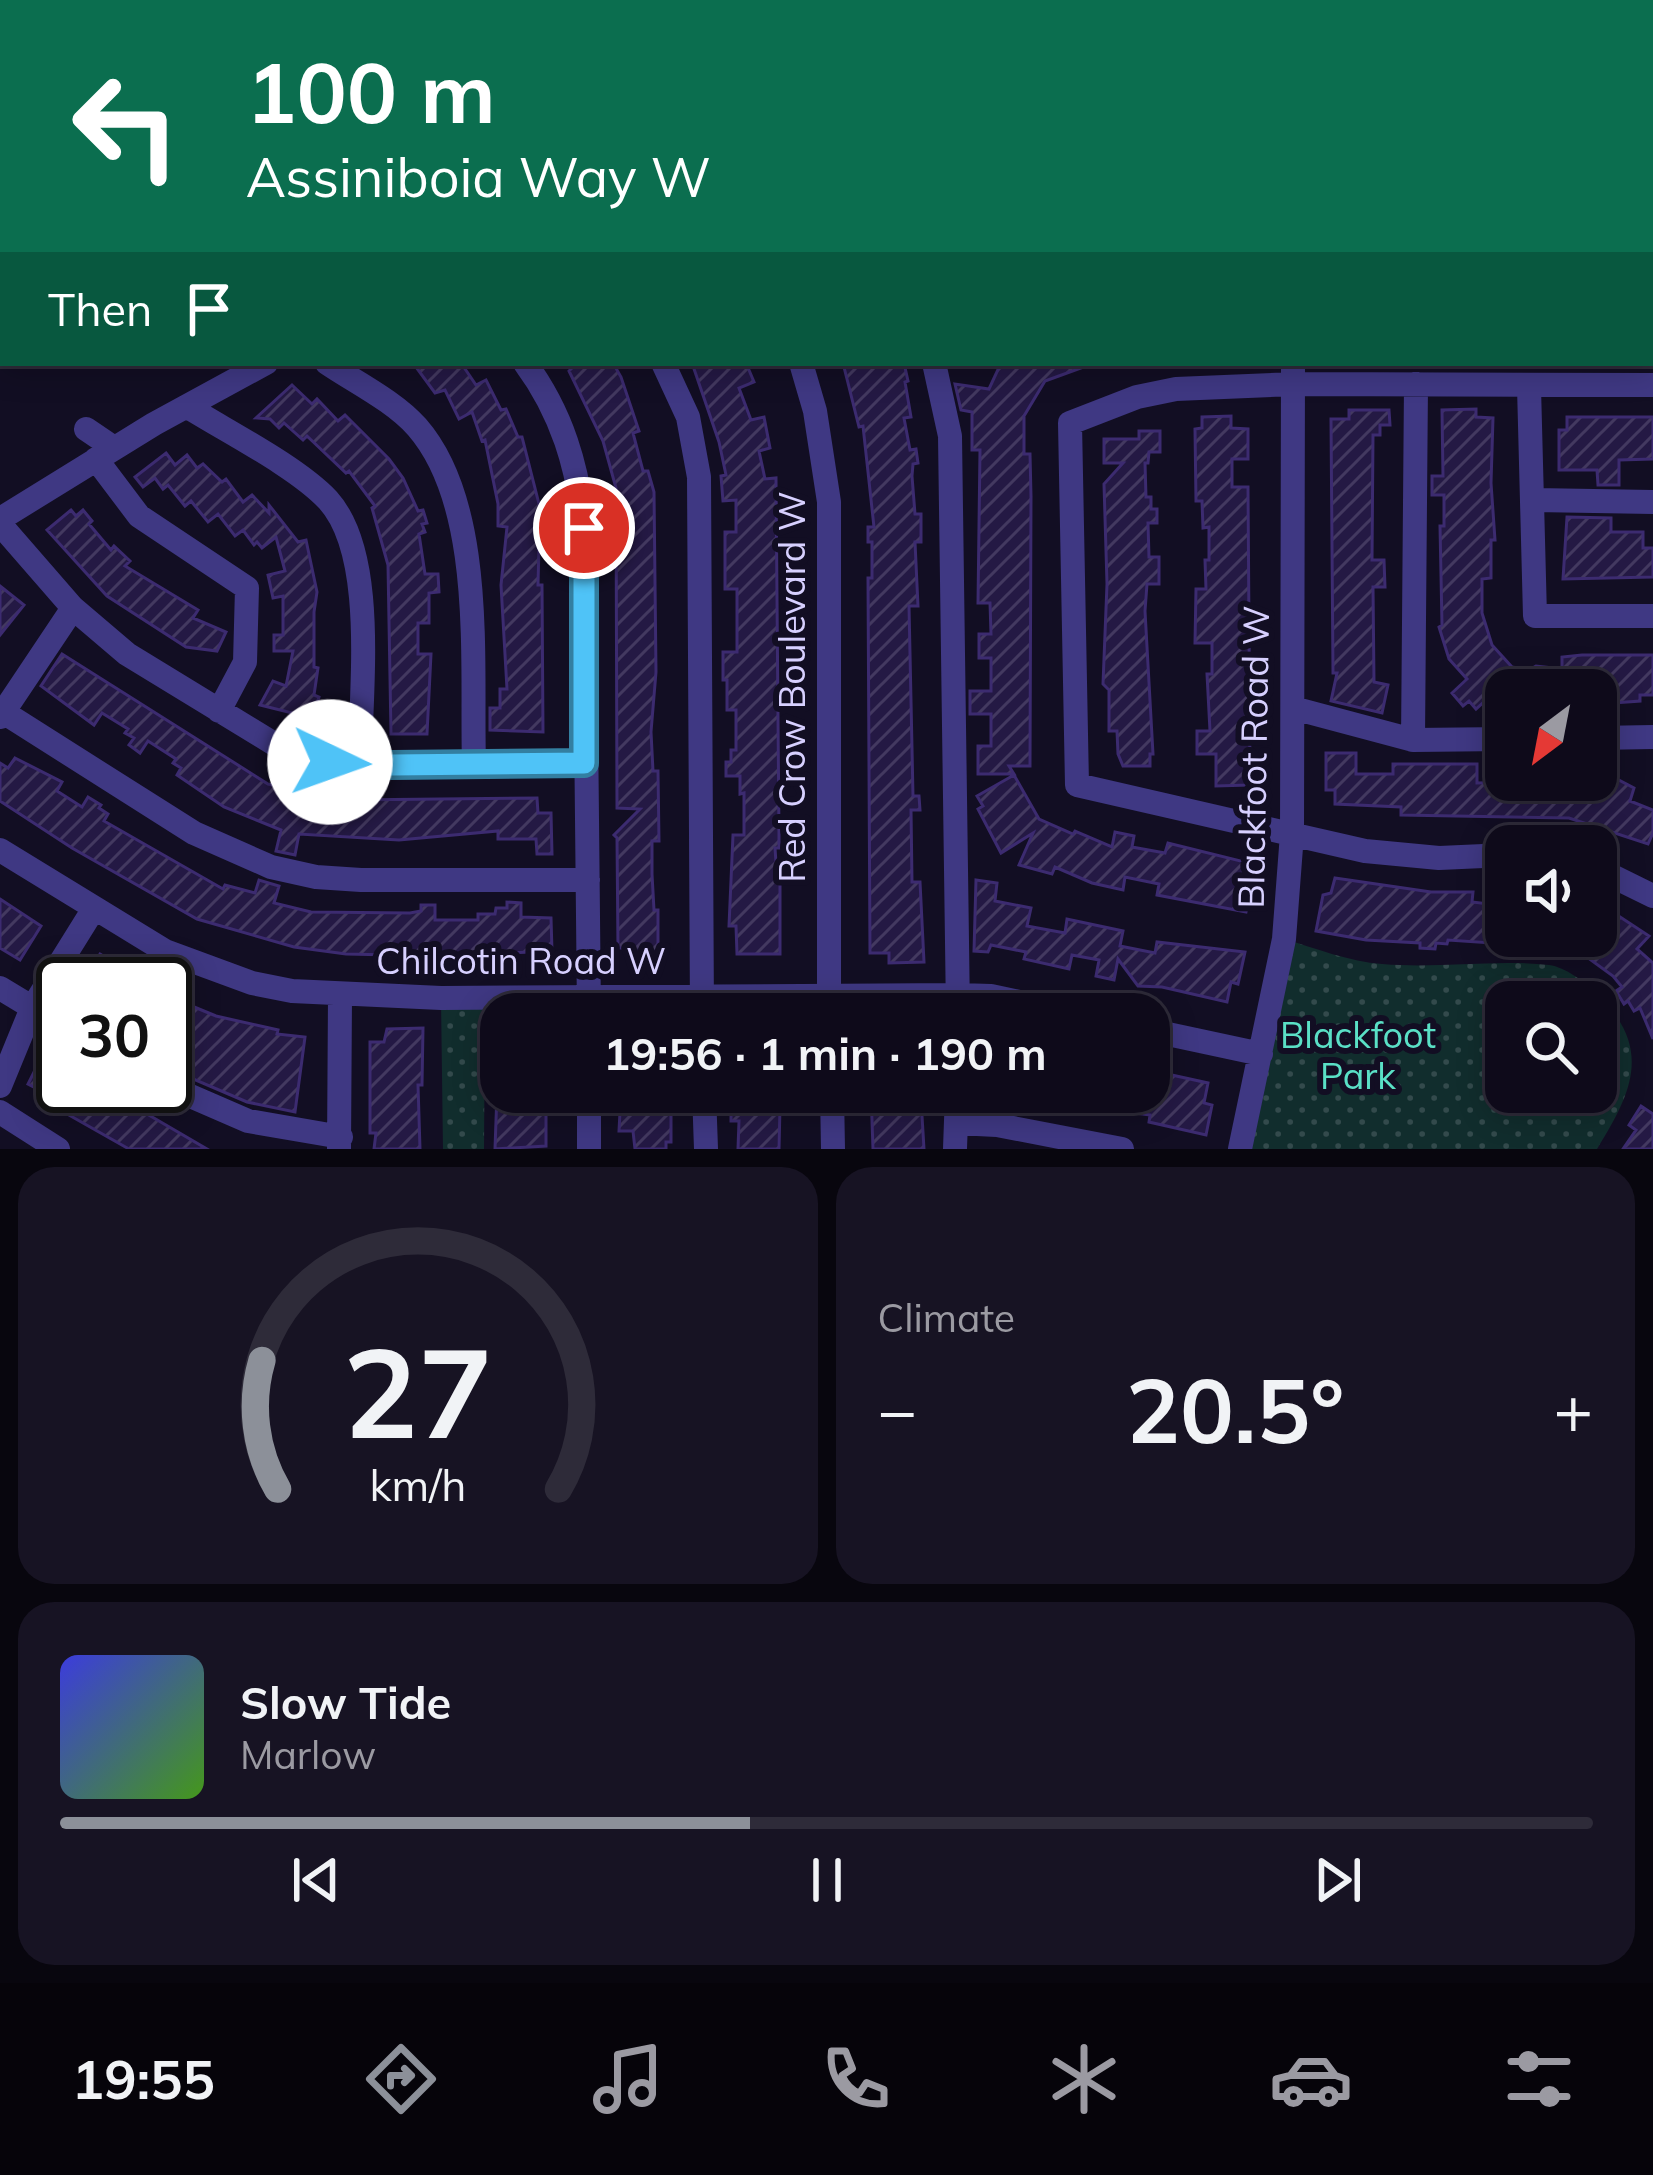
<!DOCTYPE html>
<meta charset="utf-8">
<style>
body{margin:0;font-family:Mulish,sans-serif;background:#171323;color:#f1f3f6;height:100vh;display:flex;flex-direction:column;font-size:45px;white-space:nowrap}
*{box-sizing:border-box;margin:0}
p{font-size:39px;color:#9b9aa2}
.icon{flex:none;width:66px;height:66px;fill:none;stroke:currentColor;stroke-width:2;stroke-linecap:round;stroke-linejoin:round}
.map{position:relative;height:1149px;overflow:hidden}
.side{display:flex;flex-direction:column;gap:18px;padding:18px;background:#08060e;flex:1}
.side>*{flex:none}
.guide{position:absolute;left:0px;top:0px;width:1653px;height:366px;box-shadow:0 6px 30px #0003,0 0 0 3px #2e2b39;background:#0b6e4f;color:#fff;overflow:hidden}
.needle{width:78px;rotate:212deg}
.controls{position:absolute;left:1485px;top:669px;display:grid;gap:24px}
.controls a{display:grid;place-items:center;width:132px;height:132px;border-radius:24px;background:#0e0a1a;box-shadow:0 6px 30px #0003,0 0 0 3px #2e2b39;font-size:60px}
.speed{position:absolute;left:36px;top:957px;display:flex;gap:24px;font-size:60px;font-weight:700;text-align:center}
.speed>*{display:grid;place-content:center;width:156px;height:156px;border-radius:50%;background:#0e0a1a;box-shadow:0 6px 30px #0003,0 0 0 3px #2e2b39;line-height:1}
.speed .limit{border:6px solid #111;border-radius:18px;background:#fff;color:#111}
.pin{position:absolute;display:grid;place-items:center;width:102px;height:102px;color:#fff;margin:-51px;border:6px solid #fff;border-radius:50%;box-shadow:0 3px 12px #0007}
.me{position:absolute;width:132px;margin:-66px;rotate:93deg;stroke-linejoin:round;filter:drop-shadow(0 0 9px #0008)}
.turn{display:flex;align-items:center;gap:42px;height:252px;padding:0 48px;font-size:54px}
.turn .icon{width:156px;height:156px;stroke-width:2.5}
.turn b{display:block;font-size:84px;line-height:102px}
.then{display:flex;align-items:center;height:114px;padding:0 48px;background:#0003;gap:24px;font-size:45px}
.big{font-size:90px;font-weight:700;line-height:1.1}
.side .tile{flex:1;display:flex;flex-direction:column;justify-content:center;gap:18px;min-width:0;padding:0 42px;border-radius:36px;background:#171323}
.side .dial{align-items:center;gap:0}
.dial svg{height:312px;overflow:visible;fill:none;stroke:#2e2b39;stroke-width:7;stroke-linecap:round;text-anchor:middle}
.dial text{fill:#f1f3f6;stroke:none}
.song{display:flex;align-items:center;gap:36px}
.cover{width:144px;height:144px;border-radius:18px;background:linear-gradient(135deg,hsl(240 70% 55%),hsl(100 70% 35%))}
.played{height:12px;border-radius:6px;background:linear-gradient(90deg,#8c9099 45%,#2e2b39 45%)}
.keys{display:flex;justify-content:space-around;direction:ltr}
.heat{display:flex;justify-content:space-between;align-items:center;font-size:66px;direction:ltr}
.side .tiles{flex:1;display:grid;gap:18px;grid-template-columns:1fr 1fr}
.tile:last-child{grid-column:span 2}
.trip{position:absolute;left:480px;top:993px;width:690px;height:120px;border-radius:36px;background:#0e0a1a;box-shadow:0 6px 30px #0003,0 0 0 3px #2e2b39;font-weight:700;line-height:120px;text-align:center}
.menu{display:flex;height:192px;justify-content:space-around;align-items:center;background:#06040a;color:#9b9aa2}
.menu .icon{width:84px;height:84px}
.menu .on{color:#8c9099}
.menu b{font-size:54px;color:#f1f3f6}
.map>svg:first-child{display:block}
.park{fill:url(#park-dots);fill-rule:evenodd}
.building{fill:url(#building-hatch);stroke:#3c2b70;stroke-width:3}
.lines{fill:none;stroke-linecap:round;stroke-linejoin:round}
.minor{stroke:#3f3883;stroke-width:24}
.route-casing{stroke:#337fa1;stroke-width:30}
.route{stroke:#4fc3f7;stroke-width:21}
.labels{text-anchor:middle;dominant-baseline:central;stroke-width:12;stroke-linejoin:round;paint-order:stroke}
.street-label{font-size:36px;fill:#d7d0ff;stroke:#120e23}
.park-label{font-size:36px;fill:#5ae0c6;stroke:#120e23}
</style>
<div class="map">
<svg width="1653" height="1149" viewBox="0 0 1653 1149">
<defs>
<pattern id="park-dots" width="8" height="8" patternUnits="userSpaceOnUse" patternTransform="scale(3)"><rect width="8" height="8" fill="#112d2d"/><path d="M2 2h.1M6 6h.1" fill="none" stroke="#334a4c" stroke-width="1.8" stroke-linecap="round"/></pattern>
<pattern id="building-hatch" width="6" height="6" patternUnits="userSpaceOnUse" patternTransform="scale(3)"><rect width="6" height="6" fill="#241944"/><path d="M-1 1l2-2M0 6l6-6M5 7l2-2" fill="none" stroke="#433960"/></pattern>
</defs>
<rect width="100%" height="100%" fill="#120e23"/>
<path class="park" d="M1284,939C1315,948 1350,962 1382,964C1438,969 1494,959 1549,965C1565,967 1585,982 1596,993C1653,1047 1633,1091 1597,1149H1240ZM1506,1002H1596V1092H1506Z
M441,998H485L484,1149H443Z"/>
<path class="building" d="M413,363H461L476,385L486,380L501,410L506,409L518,437H522L540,508L538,585H542L543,732L490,730V708H500V689H507L501,585L507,527L498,526V504L485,440L482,441L472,412L459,419L445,390L435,393Z
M577,363H613L621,377L639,431L633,433L643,471H648L654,492L656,672L651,732L653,771H658L659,841H652V874L654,910H658V952L628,953V948H618L617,838L614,835L640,809L617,808L616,488L603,441L569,371Z
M692,363H746L754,382L739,388L751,420L764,417L770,448L759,451L765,479L776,478L779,835V848H775L777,877H780V954H737L736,926H729L733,835H744V793L740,794V776H726V762H731V750H736V710H727V680H723V652H737V589H725V532H736V500L723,501L721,476L726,475L719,442Z
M843,363H904L908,381L905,382L911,417L904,418L910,450L916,449L918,463L913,464L912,476L915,514H921V542H915L918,606H909L913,796H919L920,810H911L912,882H920L924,962L889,963V953H870L868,578H872V542H868V527H874L863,426L859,427Z
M1001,363L1089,365L1045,381L1024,416V454H1030L1031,496L1030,766H1009L1014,774H978V746H991V714H970V691H991V658H979V634H991L990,603H978L980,450H972V412L961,410L955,384L989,389Z
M292,385L312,404L317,399L338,421L345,415L389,459L403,478L418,511L423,510L427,523L422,524L425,532L419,534L425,574H438L439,592L429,593V623H418V654H431L427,734H391L388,565L372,508L375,506L349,471L346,473L307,436L303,440L284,423L279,428L270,419L256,418Z
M1476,409V417L1493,418L1491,483L1495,540H1491V578L1482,579V613L1492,645L1512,667L1529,670L1536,666L1562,669V657L1582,655H1653V695H1640V701L1613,703L1596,700V690H1497L1476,709L1469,701L1463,706L1452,693L1467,679L1449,659L1439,627L1442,625L1440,526H1444V495H1432V476H1443L1442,410Z
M1349,410H1389L1390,425H1380V435H1373L1372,560H1384L1385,587H1373L1374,682L1388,685L1382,713L1331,701L1337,673H1333L1331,419H1349Z
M1231,416V428L1248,429V459H1232V487H1248L1250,772L1249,785L1216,786V754H1197V731H1210L1207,674H1212V643H1195L1196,589H1206L1205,560H1209V527L1203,528L1202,501H1196L1195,429L1202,428V417Z
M1567,417H1653V459L1619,460V485H1598L1597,470H1559V430H1567Z
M1139,431H1160V452H1149L1148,463H1145L1146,497H1151V509H1157V523H1148L1149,557H1159V584H1147L1145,611L1153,754H1150V766H1123L1118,754L1117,731H1109V690L1103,684L1107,584L1104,484L1123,463H1104V439H1139Z
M166,453L175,465L187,455L197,468L203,464L222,482L226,479L243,502L252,495L269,513V505L298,542L306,540L317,592L314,612V667L318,668L314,695L319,697L312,718L260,705L273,681L286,686L293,651H274V635H283V596L273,598L268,575L285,571L276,537L262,548L257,542L254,545L243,530L235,536L218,514L208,522L191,501L185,506L168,485L163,489L155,478L143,487L135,477Z
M71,510L76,516L83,510L92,521L89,524L111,550L114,546L130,561L125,566L198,610L193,618L226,632L217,651L186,647L107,596L47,530Z
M1567,517L1611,518V532H1643V548H1653V577L1563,579Z
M0,586L24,605L0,635Z
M62,654L268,784L346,800L537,798L538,813H551L552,854H537L536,839H498V831L399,840L299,834L295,855L276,851L281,830L224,807L177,775L181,768L173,763L176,759L148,741L140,753L129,745L134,738L125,733L128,729L102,713L94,725L41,686Z
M1326,753H1356V774H1393V764H1477V783L1596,780V773L1611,776L1634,788L1630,801L1653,810V833L1648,844L1569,818L1401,815V807L1335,804V790H1326Z
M15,758L62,782L57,791L82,807L88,797L101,805L99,808L108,814L104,821L223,889L225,885L255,893L259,880L279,886L274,903L311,912L410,913L421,911V905H435V920H478V914H495L496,908H507V902L521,903V917L551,918L552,951L436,956L346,954L294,947L197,919L72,848L0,801V763L8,768Z
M1014,775L1039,819L1073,834L1075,831L1112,847L1115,832L1134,836L1132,847L1165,853L1168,843L1245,862L1242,878L1253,880L1246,912L1157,895L1159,884L1125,877L1123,890L1092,883L1055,867L1052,874L1019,865L1033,833L1001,853L978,809L983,806L977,796Z
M1335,878L1431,892H1473L1472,902L1506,906V944L1448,940L1447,944L1436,943L1435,949L1420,948V943L1366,940L1316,931L1323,895L1331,893Z
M976,880L997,883L995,901L1031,908L1027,926L1065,933L1067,919L1123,931L1120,946L1155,953L1157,942L1245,952L1238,984L1231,982L1227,1002L1162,987L1138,986L1118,959L1114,980L1096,976L1099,960L1072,955L1069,969L1024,959L1026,952L991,945L988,952L974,951Z
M0,899L41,926L20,960L0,948Z
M1611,911L1649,936L1637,949L1653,963V1039L1640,1008L1634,1011L1628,1001L1624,1004L1616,991L1622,987L1613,976L1573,947L1581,936H1596V916L1603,921Z
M100,954L126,970L117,984H81Z
M165,995L216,1016L278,1030L277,1034L305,1037L295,1112L247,1102L179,1073L184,1057L165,1051Z
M423,1028L422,1085H418L420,1149H374L376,1133H370V1042H384L387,1029Z
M51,1038L63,1042V1062L58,1071L62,1073L55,1086H99L207,1149H129L53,1106L57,1099L28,1084Z
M1149,1070L1208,1083L1204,1103L1212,1105L1206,1135L1149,1122L1150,1115L1091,1107L1094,1092H1149Z
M497,1092H532V1102L546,1101V1146L495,1149Z
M621,1092H688V1109H671V1142H666V1149H635L633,1131H619Z
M871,1092H913L914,1099H921L924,1149H873Z
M768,1093V1107H780L779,1149H738L739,1121H731V1107H737L738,1094Z
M1641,1106L1653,1114V1149H1623L1636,1130L1629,1125Z"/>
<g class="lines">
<path class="minor" d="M184,0L189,3
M420,0L425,3
M1298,0V3
M1650,22H1653
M1650,137H1653
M1650,258H1653
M327,363C355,382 394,401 417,427C486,506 471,665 474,765
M525,363C562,413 578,467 584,528L589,1013
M663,363L688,417L699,477L702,1014
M801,363L815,411L829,502V1014
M934,363L950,436L958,1014
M1529,387L1535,616H1653
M188,407C228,432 297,467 328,500C378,555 360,692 360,764
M86,429L114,448
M96,459L139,516L247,588L245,662L219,711
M1535,500L1653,502
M0,519L154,424L266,363
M0,524L73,608L127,654L276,745L330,762L360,764L584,763
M1293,708L1413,740L1506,739
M3,712L194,833L271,867L316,877L361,880H588
M0,717L73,608
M1596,738L1653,737
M1413,740L1416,384
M0,850L165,951L252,983L292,991L441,998L958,995L991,996L1076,1014
M1506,855L1439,858L1365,851L1077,785L1070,423L1137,397L1176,389L1293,384L1653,385
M1596,868L1653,896
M0,988L63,1026
M1149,1030L1261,1054
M165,1085L248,1121L341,1137
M0,1086L32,1008L93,910
M704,1092L706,1149
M832,1092L833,1149
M0,1112L58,1149
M957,1123L997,1125L1122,1149
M339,1149L340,996
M589,1149V1092
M955,1149L957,1092
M1240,1149L1284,939L1292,834L1293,363"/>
</g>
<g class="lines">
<g class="route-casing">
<path id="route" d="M330,762L392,765L584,763V528"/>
</g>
<use href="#route" class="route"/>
</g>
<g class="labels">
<g class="street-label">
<text transform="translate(791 687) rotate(-90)">Red Crow Boulevard W</text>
<text transform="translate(1253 757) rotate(-89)">Blackfoot Road W</text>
<text x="521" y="960">Chilcotin Road W</text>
</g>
<g class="park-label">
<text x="1358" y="1034">Blackfoot<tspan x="1358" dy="41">Park</tspan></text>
</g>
</g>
</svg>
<div class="controls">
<a><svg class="needle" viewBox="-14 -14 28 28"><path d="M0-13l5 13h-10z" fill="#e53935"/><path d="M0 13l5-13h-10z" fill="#9b9aa2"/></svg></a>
<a><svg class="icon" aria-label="sound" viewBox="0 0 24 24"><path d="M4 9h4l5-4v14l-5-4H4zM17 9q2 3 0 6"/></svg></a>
<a><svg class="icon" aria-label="search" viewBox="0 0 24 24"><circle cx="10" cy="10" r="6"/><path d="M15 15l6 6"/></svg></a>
</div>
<div class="speed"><div class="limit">30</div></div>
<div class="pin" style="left:584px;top:528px;background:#d93025"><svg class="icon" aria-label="arrive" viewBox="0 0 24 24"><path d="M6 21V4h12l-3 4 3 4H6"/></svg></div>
<svg class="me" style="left:330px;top:762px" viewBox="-20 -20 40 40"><circle r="19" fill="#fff"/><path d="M0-13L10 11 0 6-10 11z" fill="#4fc3f7"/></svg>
<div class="trip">19:56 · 1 min · 190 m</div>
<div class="guide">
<div class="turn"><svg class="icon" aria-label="left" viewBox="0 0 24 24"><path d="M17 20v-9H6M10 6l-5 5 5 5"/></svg><div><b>100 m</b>Assiniboia Way W</div></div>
<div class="then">Then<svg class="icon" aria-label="arrive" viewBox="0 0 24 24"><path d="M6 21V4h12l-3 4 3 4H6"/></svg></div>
</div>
</div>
<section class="side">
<div class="tiles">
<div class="tile dial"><svg viewBox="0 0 100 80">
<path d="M14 69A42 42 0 1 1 86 69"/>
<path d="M14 69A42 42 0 0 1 10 36" stroke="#8c9099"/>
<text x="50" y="56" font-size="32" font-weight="700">27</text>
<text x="50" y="72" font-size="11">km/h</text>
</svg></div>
<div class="tile"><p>Climate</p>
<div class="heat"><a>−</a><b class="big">20.5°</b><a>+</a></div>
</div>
<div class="tile">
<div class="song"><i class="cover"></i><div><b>Slow Tide</b><p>Marlow</p></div></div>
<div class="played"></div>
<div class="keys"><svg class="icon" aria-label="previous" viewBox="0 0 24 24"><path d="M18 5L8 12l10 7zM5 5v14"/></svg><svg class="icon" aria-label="pause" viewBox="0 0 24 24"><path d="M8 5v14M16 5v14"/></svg><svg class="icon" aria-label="next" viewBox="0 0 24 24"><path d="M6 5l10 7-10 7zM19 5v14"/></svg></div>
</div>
</div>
</section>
<nav class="menu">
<b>19:55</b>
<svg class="icon on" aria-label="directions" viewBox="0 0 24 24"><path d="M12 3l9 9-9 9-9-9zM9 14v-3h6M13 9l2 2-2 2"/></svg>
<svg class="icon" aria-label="music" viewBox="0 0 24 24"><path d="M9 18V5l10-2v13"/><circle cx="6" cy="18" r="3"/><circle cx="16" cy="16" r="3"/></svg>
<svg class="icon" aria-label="phone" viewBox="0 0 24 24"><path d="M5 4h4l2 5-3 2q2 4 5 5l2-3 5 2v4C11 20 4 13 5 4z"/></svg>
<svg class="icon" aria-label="climate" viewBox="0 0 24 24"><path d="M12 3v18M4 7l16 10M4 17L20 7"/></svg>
<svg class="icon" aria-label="car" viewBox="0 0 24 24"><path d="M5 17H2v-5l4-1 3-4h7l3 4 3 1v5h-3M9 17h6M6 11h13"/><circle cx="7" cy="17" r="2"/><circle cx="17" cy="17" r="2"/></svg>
<svg class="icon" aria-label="filters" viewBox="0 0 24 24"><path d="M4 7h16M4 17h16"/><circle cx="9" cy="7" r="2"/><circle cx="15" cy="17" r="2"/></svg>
</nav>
